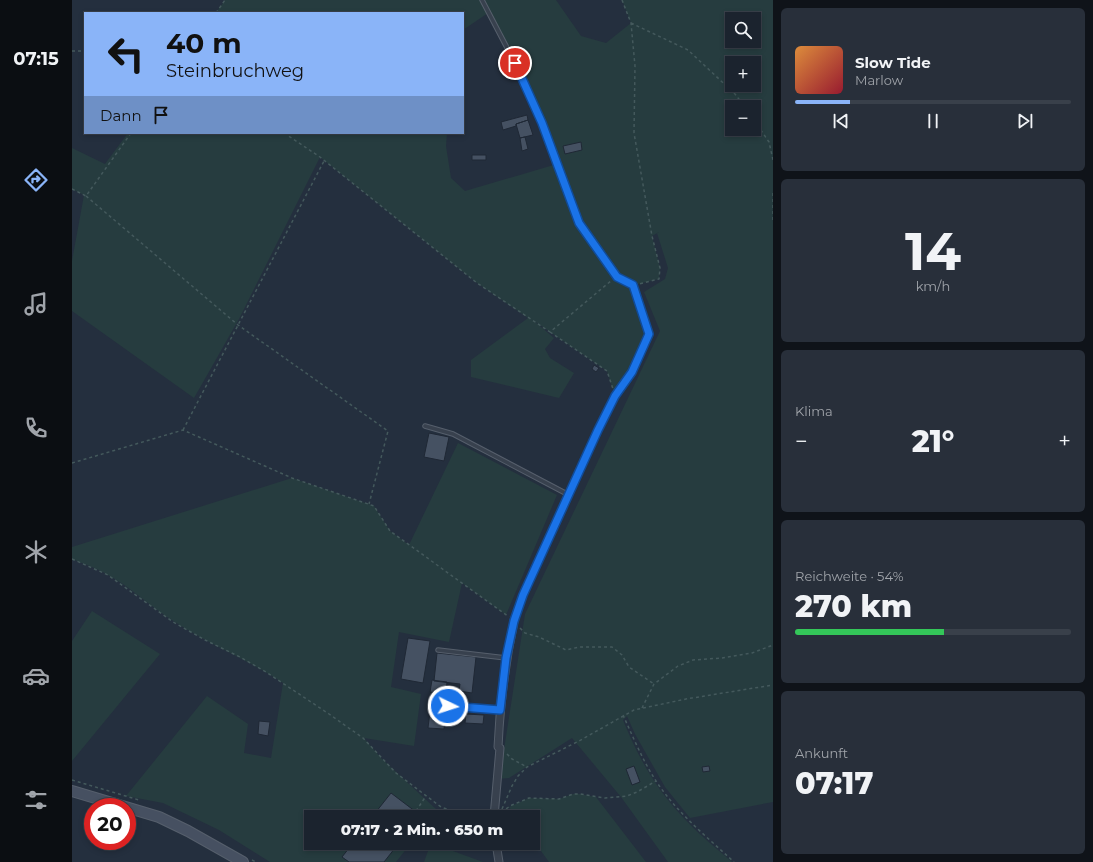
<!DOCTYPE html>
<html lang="de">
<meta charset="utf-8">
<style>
body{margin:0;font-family:Montserrat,sans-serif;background:#282f3a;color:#f1f3f6;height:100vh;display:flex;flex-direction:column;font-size:15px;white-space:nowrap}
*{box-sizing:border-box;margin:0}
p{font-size:13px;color:#a0a4aa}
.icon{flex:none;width:22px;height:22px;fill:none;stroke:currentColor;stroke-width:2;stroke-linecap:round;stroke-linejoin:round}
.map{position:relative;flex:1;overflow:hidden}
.sheet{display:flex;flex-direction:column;gap:8px;padding:8px;background:#0f1319;width:320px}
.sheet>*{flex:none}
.guide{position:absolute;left:12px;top:12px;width:380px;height:122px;border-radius:0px;box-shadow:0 2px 6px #0003,0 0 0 1px #39404a;background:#8ab4f8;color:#111;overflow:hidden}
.tools{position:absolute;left:653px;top:12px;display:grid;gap:8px}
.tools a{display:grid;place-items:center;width:36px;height:36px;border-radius:0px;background:#1b232e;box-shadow:0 2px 6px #0003,0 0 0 1px #39404a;font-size:20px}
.speed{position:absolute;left:12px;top:798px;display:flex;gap:8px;font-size:20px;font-weight:700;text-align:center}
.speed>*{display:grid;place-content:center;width:52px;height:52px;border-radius:50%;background:#1b232e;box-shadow:0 2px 6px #0003,0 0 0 1px #39404a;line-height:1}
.speed .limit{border:6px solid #d22;background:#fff;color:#111}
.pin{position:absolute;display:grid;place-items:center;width:34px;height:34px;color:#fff;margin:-17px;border:2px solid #fff;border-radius:50%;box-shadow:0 1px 4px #0007}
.me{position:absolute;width:44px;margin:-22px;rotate:94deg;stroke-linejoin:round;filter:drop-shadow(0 0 3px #0008)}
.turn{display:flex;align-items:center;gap:14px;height:84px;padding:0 16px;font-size:18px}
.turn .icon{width:52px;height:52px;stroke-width:2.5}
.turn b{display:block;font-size:28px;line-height:34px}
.then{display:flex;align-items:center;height:38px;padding:0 16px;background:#0003;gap:8px;font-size:15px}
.big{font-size:30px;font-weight:800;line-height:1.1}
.sheet .tile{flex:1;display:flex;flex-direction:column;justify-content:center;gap:6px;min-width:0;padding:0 14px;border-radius:6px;background:#282f3a}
.sheet .dial{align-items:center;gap:0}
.dial b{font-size:52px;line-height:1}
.song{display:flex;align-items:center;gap:12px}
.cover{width:48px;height:48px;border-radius:6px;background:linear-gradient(135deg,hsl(30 70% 55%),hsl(350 70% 35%))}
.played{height:4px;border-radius:2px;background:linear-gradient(90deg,#8ab4f8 20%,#39404a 20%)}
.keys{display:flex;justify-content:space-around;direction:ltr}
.heat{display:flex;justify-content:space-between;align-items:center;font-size:22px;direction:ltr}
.charge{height:6px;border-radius:3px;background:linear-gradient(90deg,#34c759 54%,#39404a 0)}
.trip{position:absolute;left:232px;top:810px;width:236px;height:40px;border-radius:0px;background:#1b232e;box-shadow:0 2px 6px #0003,0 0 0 1px #39404a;font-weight:800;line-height:40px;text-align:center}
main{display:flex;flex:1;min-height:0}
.dock{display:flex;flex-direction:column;width:72px;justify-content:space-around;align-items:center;background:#0b0e12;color:#a0a4aa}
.dock .icon{width:28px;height:28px}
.dock .on{color:#8ab4f8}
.dock b{font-size:18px;color:#f1f3f6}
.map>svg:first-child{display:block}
.green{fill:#263c3f;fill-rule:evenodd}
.building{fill:#455162;stroke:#1f2835}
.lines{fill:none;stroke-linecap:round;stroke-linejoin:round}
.lane-casing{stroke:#565f6c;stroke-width:5.5}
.street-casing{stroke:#565f6c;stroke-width:9}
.secondary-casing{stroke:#565f6c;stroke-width:12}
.path{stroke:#44595c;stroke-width:1.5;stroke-dasharray:3 3;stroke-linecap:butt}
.lane{stroke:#38414e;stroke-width:3.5}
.street{stroke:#38414e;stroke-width:7}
.secondary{stroke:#465061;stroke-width:10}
.route-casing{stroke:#114b97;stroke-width:10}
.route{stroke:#1a73e8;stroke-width:7}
</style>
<main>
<nav class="dock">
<b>07:15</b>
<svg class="icon on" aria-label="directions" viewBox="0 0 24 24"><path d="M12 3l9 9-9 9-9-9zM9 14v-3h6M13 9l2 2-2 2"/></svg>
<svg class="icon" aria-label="music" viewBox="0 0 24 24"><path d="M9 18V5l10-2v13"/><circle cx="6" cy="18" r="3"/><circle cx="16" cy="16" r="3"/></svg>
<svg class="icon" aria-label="phone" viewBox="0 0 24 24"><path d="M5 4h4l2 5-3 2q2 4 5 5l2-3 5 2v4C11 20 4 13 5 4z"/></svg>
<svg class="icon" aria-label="climate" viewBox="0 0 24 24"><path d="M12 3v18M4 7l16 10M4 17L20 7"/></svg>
<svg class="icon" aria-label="car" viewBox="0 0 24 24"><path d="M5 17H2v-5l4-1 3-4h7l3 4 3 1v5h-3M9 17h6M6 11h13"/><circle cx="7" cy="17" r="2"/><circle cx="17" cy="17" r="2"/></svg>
<svg class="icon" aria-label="filters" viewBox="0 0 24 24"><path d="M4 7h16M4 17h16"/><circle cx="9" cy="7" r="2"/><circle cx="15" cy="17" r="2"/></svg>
</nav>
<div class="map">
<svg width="701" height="862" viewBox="0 0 701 862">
<rect width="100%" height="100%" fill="#242f3e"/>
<path class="green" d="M153,0H484L509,36L534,43L559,23L550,0H701V802L618,818L593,787L563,734L555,716L551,720C565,755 583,787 608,814C624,832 643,847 660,862H596L549,797L500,738L437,778L425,779L431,756L453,614L588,331L572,292L593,279L596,268L585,233L587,232L580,236L588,268L587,279L562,285L577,333L560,372L543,396L535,371L462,321L482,338L473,349L478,358L502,373L487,398L399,377V360L456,318L405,283L248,157L167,319L122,398L0,311V261L12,195L0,189V148L33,164L56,133H375L374,146L379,178L393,191L485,164C465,112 442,62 416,13L391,30V13H144ZM660,19H682V41H660ZM660,63H682V85H660ZM660,107H682V129H660Z
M386,443L485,495L434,615L390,583L377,642L327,632L319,687L349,694L342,746L292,738L309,758L365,810L359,817H239V843H339L324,862H198L147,830L91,803L54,796L135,696L176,724L172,753L199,758L211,683C177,660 138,645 103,622C80,608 60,588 36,575C25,568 12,564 0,559V547L220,478L302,506L318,531L337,545Z
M20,611L88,654L0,761V641Z
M501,794H508L524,797L574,862H477L461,840V817H444L437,807L457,798L487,799Z
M359,843L411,862H352Z"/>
<path class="building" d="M455,115L456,120L444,124V126L431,130L429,122Z
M456,120L461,135L448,138L444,124Z
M453,137L456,149L450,151L448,138Z
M509,142L510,150L493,154L491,146Z
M400,155H414V160H400Z
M522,365L527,368L524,372L520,369Z
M357,433L377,437L372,461L352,457Z
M336,638L358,641L351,683L329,679Z
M365,653L404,657L400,693L387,691L388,684L362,681Z
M360,680L375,682L374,694L358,692Z
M358,711L374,712L372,729L356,728Z
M394,714L412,715L411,724L393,723Z
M187,721L198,722L196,736L186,734Z
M562,766L568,782L560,785L554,769Z
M637,766L638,771L631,772L630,767Z
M319,793L348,815L347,817H300Z
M281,843H327L312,862H277L270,857Z"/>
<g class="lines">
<g class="lane-casing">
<path id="lane" d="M410,0L443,63L470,123L507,223L545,277L561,285L577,333L560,372L543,396L521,441L451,595L442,621
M353,426L381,434L497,495
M366,650L434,658
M376,706L428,710"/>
</g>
<g class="street-casing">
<path id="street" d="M422,817L428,748L426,747C428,703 433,663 442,621
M424,843L427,862"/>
</g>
<g class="secondary-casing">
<path id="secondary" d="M0,791L87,817L116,831L171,862"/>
</g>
<path class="path" d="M550,0L559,23L563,66L562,133L580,236L588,268L587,279L567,284
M144,13L153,0
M559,23L616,50L663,94L673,107
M0,51H13
M682,120L697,142L701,160
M212,133L248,157L405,283L478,332L540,280
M0,189L14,196L59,133
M701,193V220
M14,196L166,325L316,431L297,504
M478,332L535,371L541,389
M111,430L252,161
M0,463L111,430L220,478L302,506L318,531L437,617
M0,559L36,575L101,622L133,640L168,657L194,672L257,714L291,738L324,773L369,807L380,811H415
M448,628L453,633L467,637L494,650L507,647H540L550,655L557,667L582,684
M570,708L582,684L606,666L621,660L650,658L680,653L701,645
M551,715C561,737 571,761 584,781C605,813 635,837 662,862
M435,754L440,759L455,767
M0,780L67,800
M430,809L440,786L446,776L455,767L507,741L562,710L614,699L701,685
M344,811L354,796
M429,812L440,805L457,798L487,799L501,794H508L533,798L555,796L565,792L584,781
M378,817L380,811
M368,847L369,843
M180,860L184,862"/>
<use href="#lane" class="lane"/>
<use href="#street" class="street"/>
<use href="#secondary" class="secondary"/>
</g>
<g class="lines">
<g class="route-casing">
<path id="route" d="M376,706L428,710L434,658L442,621L451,595L526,430L543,396L560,372L577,334L561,285L545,277L507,223L470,123L443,63"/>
</g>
<use href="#route" class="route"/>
</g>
</svg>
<div class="tools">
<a><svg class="icon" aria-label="search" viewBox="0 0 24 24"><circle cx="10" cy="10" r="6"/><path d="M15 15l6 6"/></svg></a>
<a>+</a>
<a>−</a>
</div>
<div class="speed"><div class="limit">20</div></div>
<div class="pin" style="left:443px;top:63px;background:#d93025"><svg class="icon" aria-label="arrive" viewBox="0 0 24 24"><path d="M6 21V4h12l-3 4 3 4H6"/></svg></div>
<svg class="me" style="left:376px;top:706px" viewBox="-20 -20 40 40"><circle r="17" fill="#1a73e8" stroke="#fff" stroke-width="3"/><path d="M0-11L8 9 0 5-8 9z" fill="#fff"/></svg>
<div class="trip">07:17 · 2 Min. · 650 m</div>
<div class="guide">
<div class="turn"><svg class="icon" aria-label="left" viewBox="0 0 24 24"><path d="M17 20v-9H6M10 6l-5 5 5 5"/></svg><div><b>40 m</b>Steinbruchweg</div></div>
<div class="then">Dann<svg class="icon" aria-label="arrive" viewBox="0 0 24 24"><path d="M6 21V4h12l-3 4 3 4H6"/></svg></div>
</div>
</div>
<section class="sheet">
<div class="tile">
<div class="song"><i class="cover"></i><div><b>Slow Tide</b><p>Marlow</p></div></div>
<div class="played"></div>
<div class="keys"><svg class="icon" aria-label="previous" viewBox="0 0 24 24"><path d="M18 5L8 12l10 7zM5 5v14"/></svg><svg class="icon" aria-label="pause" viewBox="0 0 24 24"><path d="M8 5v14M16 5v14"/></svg><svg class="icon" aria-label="next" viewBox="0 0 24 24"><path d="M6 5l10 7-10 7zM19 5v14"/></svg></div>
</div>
<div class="tile dial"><b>14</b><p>km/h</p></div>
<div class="tile"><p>Klima</p>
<div class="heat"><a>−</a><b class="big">21°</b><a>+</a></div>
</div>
<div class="tile"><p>Reichweite · 54%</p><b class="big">270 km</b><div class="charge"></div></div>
<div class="tile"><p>Ankunft</p><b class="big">07:17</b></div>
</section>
</main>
